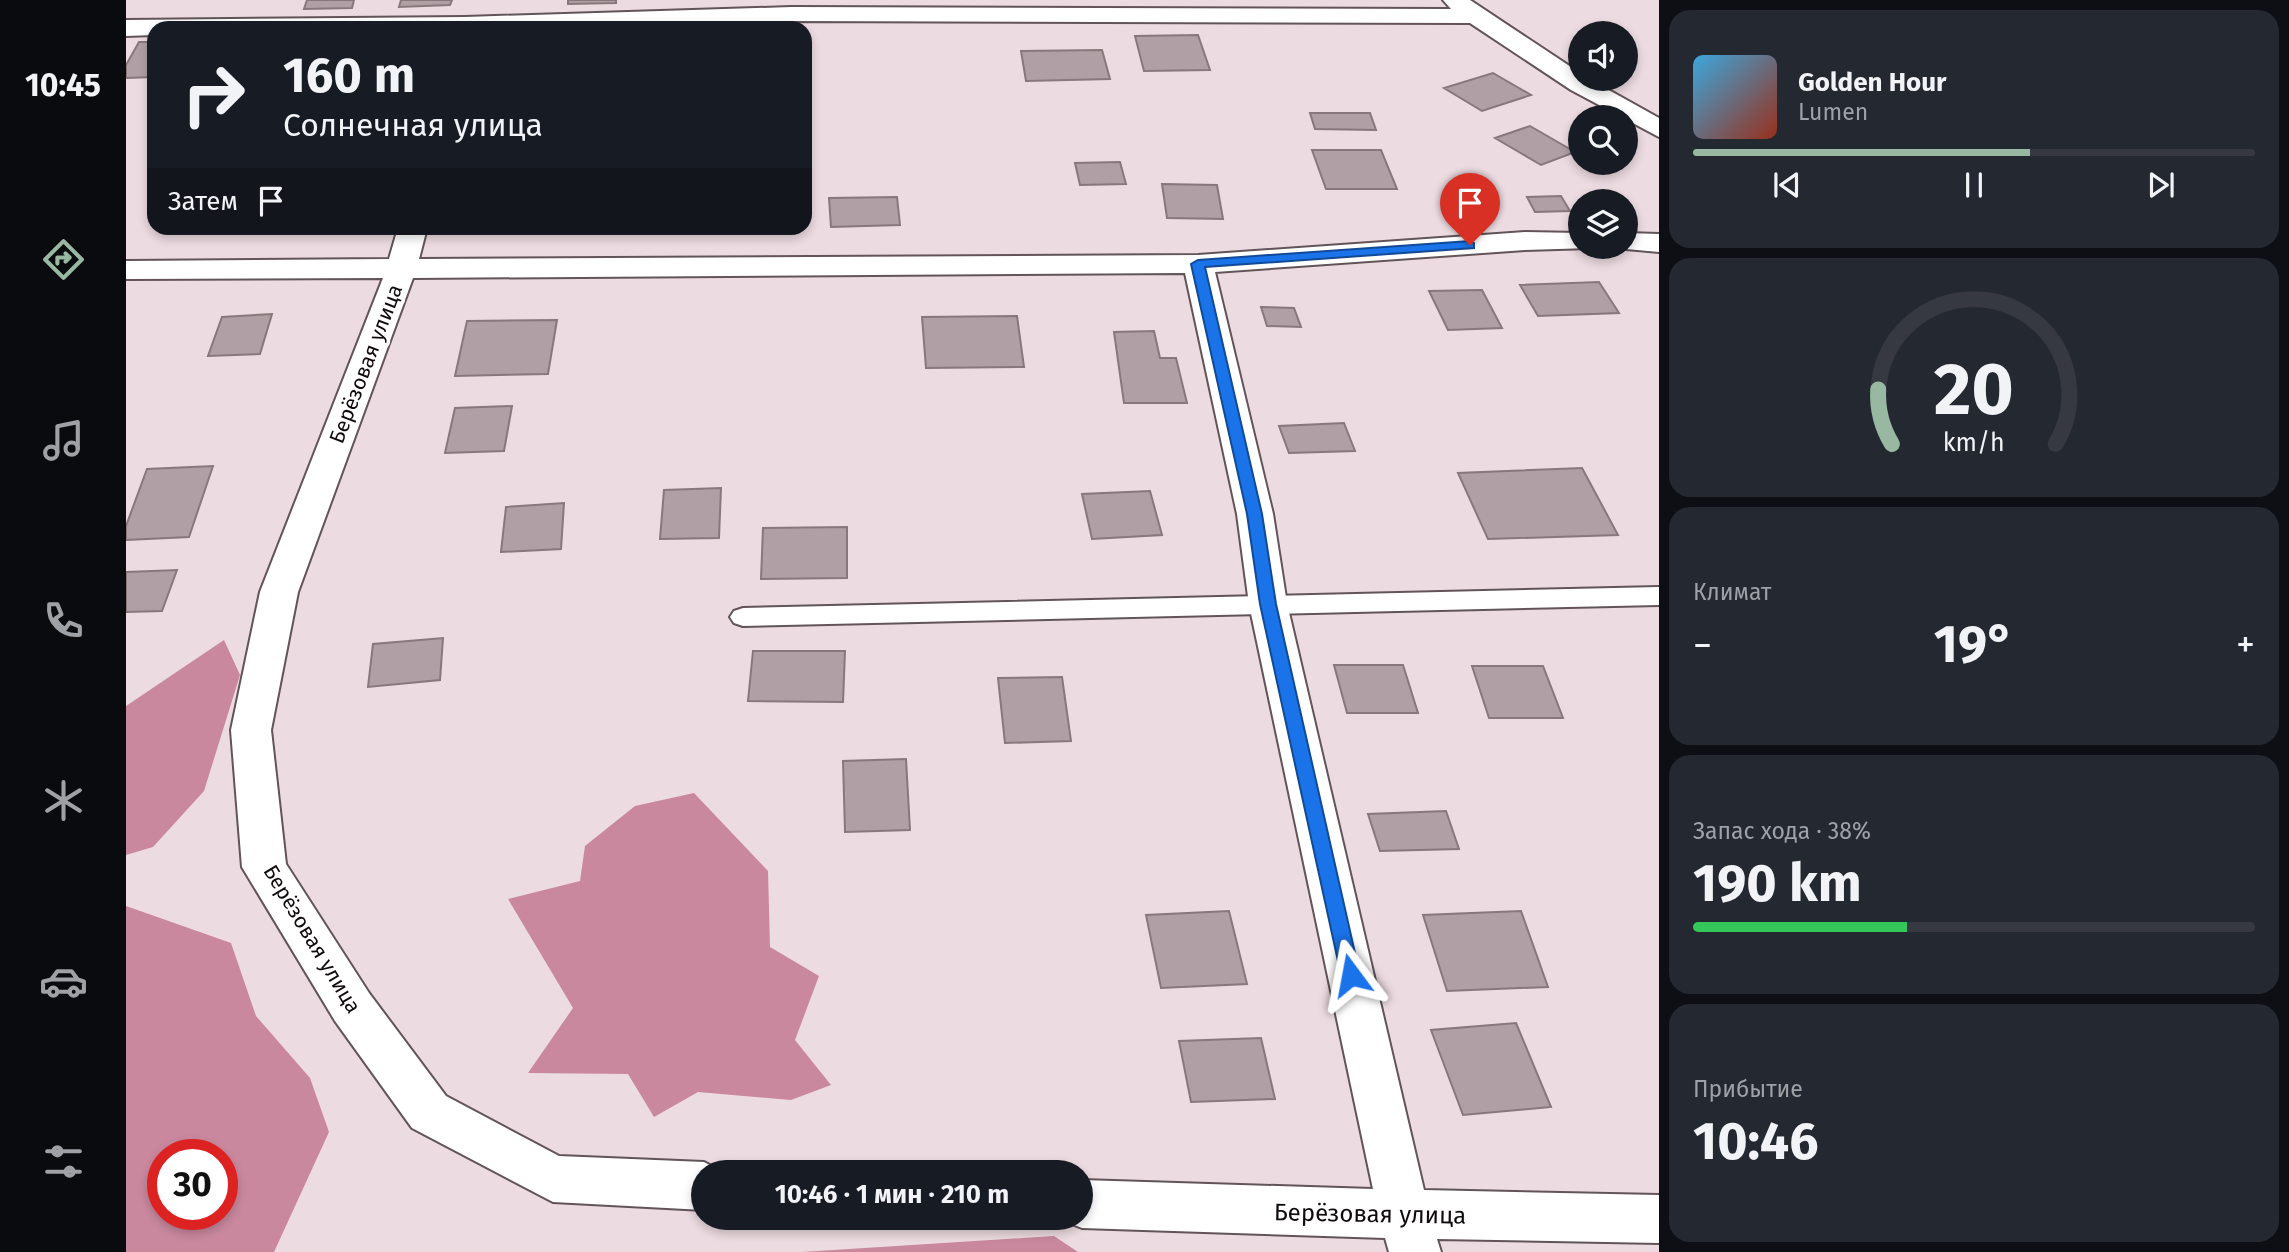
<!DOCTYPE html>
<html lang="ru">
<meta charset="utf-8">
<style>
body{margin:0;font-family:"Fira Sans",sans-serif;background:#242831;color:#f1f3f6;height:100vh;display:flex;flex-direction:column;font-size:26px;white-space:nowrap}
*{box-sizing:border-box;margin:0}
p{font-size:23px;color:#9ea1a6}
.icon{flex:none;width:38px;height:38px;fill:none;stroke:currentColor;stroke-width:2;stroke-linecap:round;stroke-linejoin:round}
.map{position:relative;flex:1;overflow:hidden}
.sheet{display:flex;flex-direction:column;gap:10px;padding:10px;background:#0d0f14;width:630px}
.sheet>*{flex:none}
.hud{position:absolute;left:21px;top:21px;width:665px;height:214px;border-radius:21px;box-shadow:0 4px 10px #0003;background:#171b24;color:#f1f3f6;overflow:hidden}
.controls{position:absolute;left:1442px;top:21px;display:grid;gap:14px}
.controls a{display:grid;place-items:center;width:70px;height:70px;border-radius:50%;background:#171b24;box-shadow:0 4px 10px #0003;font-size:35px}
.speed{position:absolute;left:21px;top:1139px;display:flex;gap:14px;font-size:35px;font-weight:700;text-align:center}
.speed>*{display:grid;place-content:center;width:91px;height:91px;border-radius:50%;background:#171b24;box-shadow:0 4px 10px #0003;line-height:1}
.speed .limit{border:10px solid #d22;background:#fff;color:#111}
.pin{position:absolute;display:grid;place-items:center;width:60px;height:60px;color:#fff;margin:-72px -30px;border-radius:50% 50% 50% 0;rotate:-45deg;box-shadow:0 0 7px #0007}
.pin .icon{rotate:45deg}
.me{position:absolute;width:77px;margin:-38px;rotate:347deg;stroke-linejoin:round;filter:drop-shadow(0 0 5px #0008)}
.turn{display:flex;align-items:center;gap:24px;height:147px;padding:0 21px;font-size:32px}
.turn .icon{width:91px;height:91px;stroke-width:2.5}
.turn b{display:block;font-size:49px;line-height:60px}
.then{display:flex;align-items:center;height:66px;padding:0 21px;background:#0003;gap:14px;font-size:26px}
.big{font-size:52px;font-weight:700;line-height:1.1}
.sheet .tile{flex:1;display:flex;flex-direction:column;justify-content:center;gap:10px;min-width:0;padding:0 24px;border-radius:21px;background:#242831}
.sheet .dial{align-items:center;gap:0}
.dial svg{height:182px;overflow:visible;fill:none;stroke:#363941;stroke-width:7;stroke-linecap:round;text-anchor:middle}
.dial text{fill:#f1f3f6;stroke:none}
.song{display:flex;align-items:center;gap:21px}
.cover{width:84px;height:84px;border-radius:10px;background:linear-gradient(135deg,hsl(200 70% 55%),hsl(10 70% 35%))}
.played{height:7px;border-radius:4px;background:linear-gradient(90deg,#98b8a1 60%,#363941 60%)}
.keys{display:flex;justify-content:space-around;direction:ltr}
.heat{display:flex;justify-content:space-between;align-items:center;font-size:38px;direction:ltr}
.charge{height:10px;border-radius:5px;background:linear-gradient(90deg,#34c759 38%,#363941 0)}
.trip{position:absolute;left:565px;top:1160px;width:402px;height:70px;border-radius:35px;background:#171b24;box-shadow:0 4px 10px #0003;font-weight:700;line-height:70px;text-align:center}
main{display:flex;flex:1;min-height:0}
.dock{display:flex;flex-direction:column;width:126px;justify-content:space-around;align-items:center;background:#090b0e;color:#9ea1a6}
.dock .icon{width:49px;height:49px}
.dock .on{color:#98b8a1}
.dock b{font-size:32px;color:#f1f3f6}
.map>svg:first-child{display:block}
.forest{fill:#c9889e;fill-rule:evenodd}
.building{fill:#b0a0a5;stroke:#87787c;stroke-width:2}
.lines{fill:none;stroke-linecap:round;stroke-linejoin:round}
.lane-casing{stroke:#625458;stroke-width:4}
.street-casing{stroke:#625458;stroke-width:4}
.lane{fill:#fff;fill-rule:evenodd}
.street{fill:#fff;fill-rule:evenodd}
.route{fill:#1a73e8;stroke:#114b97;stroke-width:2}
.labels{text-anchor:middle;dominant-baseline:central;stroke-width:7;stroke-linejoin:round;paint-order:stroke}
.street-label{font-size:21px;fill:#100a0c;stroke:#fff}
.near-street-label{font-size:24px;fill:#100a0c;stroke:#fff}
</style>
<main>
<nav class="dock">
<b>10:45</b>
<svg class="icon on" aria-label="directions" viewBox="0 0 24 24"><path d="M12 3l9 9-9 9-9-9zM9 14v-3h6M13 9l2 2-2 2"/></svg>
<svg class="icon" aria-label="music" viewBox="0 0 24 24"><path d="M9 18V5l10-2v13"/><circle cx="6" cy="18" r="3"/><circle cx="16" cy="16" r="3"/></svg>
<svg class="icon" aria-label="phone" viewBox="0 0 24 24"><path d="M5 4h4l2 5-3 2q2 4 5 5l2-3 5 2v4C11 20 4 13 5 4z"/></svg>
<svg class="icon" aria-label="climate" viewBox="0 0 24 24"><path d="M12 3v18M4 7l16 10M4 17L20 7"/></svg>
<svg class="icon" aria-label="car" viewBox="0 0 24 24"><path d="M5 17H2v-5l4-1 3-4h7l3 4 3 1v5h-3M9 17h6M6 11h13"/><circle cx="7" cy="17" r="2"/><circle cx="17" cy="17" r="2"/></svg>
<svg class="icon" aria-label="filters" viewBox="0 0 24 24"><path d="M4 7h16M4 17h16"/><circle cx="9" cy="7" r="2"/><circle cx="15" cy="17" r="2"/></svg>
</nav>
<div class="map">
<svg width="1533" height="1252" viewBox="0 0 1533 1252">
<rect width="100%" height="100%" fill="#ecdbe0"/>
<path class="forest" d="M98,640L114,675L78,791L27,847L0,855V706Z
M568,793L642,871L644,947L693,976L669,1040L705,1085L665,1100L572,1092L528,1117L502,1074L402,1073L447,1008L382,899L454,881L459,846L509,806Z
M0,906L105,943L130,1016L184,1078L203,1132L148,1252H0ZM96,1155V1214H37V1155Z
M928,1236L952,1252H676Z"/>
<path class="building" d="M181,0H228L226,8L178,9Z
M275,0H326L324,5L273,7Z
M442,0H490V3L442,4Z
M1072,35L1084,70L1018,71L1009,36Z
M13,42H28V77L0,78V65Z
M976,50L984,79L900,81L895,51Z
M1367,73L1405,95L1356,111L1318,88Z
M1184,113H1244L1250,130L1189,129Z
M1404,126L1449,152L1415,165L1369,138Z
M1186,150H1255L1271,189H1200Z
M994,162L1000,184L954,185L949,163Z
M1036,184L1091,185L1097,219L1041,218Z
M1435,196L1444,211L1409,212L1401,197Z
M771,197L774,225L705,227L703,198Z
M71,228H164L163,231H69Z
M1473,282L1493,313L1412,316L1394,285Z
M1356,290L1376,328L1322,330L1303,291Z
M1135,307L1168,308L1175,327L1141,326Z
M146,314L134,354L82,356L96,317Z
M891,316L898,367L800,368L796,317Z
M431,320L422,374L329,376L341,321Z
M1028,331L1034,358H1050L1061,403H998L988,332Z
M386,406L378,451L319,453L329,408Z
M1218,423L1229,451L1163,453L1153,426Z
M87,466L63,537L0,540V526L21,469Z
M1456,468L1492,535L1362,539L1332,473Z
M595,488L593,538L534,539L538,490Z
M1024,491L1036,535L966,539L956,494Z
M438,503L435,549L375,552L380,507Z
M721,527V578L635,579L637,528Z
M51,570L36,611L0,612V572Z
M317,638L314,680L242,687L247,644Z
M627,651H719L717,702L622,701Z
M1208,665H1277L1292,713H1221Z
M1346,666H1417L1437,718H1363Z
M936,677L945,741L879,743L872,678Z
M780,759L784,830L719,832L717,761Z
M1320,811L1333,849L1254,851L1242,814Z
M1103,911L1121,984L1035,988L1020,915Z
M1395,911L1422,987L1321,991L1297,915Z
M1390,1023L1425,1107L1337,1115L1305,1030Z
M1135,1038L1149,1099L1065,1102L1053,1041Z"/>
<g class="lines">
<g class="lane-casing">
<path id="lane" d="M1533,587V605L617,626L608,623L604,617L608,611L617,608Z"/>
</g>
<g class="street-casing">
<path id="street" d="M1317,0H1344L1454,73V79H1463L1533,118V137L1445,90L1344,23L665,21L452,28H28V35L0,36V20L339,17L665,7L1325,9Z
M272,228H301L293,259L1072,255L1399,232L1454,233V247L1465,248L1399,250L1089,272L1147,514L1161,604L1298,1190L1533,1195V1243L1311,1239L1315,1252H1263L1259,1238L956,1228L938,1221L936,1218H956V1180L1247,1189L1123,604L1111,514L1059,273L287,278L172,592L145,730L160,864L243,993L320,1096L433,1156L578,1162L597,1172H578V1210L427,1202L286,1128L209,1021L116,867L105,730L134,592L257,278L0,279V261L263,259Z
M1500,233L1533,234V252L1489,248L1500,247Z"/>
</g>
<use href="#lane" class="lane"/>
<use href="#street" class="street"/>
</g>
<path class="route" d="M1344,241L1348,243V248L1079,267L1136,514L1150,604L1234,975L1231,981H1218L1215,975L1134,604L1121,514L1065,264L1072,260Z"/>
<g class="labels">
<g class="street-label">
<text transform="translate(240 364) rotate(-69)">Берёзовая улица</text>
<text transform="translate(186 939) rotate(59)">Берёзовая улица</text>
</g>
<g class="near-street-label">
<text transform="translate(1244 1214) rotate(1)">Берёзовая улица</text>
</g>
</g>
</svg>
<div class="controls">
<a><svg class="icon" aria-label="sound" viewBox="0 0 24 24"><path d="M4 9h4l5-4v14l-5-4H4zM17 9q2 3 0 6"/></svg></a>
<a><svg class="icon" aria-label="search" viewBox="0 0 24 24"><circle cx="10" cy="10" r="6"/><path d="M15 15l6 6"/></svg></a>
<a><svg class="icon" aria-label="layers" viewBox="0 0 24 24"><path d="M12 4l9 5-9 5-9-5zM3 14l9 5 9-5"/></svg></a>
</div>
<div class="speed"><div class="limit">30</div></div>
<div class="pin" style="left:1344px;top:245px;background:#d93025"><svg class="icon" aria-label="arrive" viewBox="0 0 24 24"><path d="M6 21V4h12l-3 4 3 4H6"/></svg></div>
<svg class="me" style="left:1225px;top:975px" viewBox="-20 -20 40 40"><path d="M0-17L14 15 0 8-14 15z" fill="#1a73e8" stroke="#fff" stroke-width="4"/></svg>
<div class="trip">10:46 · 1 мин · 210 m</div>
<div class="hud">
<div class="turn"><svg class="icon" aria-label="right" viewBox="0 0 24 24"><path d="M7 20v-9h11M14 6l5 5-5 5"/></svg><div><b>160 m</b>Солнечная улица</div></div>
<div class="then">Затем<svg class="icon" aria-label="arrive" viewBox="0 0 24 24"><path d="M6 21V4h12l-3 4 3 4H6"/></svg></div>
</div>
</div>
<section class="sheet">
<div class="tile">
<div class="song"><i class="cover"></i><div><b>Golden Hour</b><p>Lumen</p></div></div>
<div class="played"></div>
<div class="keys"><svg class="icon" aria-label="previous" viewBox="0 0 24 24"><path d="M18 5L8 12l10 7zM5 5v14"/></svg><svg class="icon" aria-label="pause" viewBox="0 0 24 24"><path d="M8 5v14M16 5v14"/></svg><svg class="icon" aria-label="next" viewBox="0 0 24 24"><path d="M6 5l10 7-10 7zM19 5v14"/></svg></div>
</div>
<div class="tile dial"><svg viewBox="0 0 100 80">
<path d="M14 69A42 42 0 1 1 86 69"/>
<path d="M14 69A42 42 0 0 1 8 45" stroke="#98b8a1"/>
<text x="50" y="56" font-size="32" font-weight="700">20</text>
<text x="50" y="72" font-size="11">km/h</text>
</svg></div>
<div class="tile"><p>Климат</p>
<div class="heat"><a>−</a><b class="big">19°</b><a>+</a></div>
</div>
<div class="tile"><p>Запас хода · 38%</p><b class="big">190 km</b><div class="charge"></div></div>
<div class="tile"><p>Прибытие</p><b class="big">10:46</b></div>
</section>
</main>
